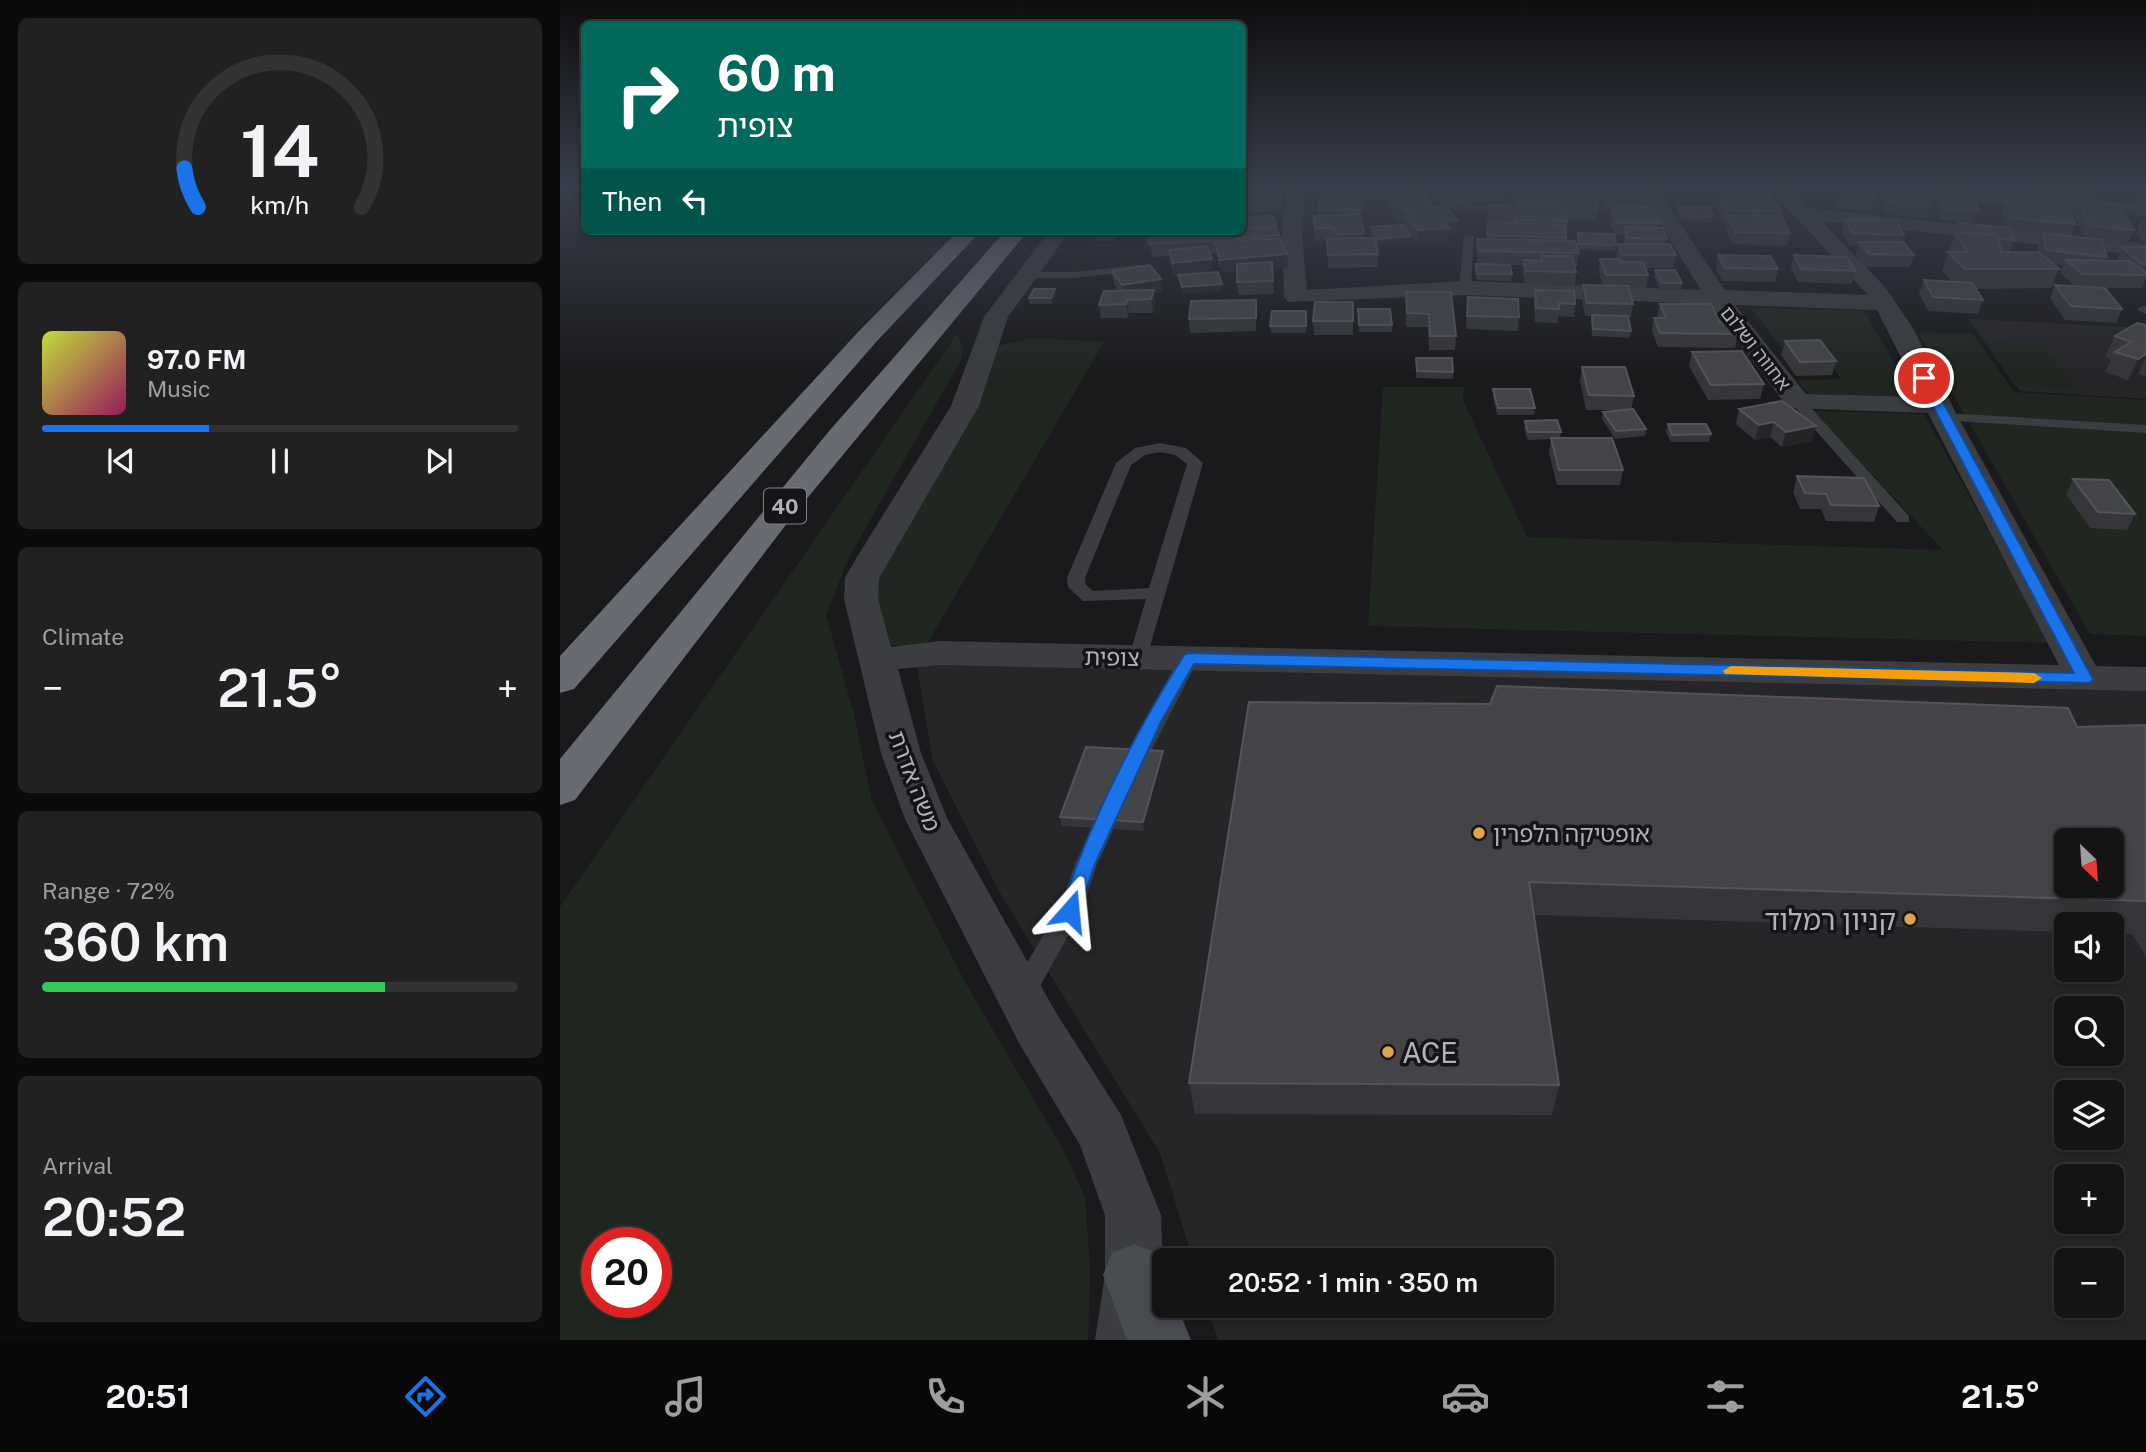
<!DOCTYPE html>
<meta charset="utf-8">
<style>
body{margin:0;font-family:"Public Sans","Noto Sans Hebrew",sans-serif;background:#212122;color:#f1f3f6;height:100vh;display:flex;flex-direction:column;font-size:26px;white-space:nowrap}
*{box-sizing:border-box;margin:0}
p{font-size:23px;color:#9d9ea0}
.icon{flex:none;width:38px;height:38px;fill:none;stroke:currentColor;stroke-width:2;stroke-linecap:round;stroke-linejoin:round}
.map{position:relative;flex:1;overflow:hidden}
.side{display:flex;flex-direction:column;gap:18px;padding:18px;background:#0b0b0c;width:560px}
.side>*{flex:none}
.top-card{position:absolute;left:21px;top:21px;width:665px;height:214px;border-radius:10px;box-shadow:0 4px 10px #0003,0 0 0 2px #333334;background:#00695c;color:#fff;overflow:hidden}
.needle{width:46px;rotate:155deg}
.tools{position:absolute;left:1494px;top:828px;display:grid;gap:14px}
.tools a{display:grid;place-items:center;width:70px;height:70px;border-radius:10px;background:#141415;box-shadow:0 4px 10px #0003,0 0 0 2px #333334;font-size:35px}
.speed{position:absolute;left:21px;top:1227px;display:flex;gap:14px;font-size:35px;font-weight:700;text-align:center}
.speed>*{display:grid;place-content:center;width:91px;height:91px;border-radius:50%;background:#141415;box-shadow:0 4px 10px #0003,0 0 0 2px #333334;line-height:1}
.speed .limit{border:10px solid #d22;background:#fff;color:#111}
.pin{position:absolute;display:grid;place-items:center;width:60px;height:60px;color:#fff;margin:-30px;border:4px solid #fff;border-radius:50%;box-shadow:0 2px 7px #0007}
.me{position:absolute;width:77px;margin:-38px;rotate:18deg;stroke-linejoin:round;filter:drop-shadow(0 0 5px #0008)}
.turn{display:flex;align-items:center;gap:24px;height:147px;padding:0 21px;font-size:32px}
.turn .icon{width:91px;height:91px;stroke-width:2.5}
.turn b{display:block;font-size:49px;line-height:60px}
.then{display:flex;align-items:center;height:66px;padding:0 21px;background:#0003;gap:14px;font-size:26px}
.big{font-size:52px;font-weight:600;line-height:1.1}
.side .card{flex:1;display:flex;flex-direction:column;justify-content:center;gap:10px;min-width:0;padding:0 24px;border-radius:10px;background:#212122}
.side .dial{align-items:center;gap:0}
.dial svg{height:182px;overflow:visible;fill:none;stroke:#333334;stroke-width:7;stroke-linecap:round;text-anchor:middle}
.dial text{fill:#f1f3f6;stroke:none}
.song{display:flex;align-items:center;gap:21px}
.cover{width:84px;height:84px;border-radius:10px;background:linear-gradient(135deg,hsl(70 70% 55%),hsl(330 70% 35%))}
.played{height:7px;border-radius:4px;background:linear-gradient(90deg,#1a73e8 35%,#333334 35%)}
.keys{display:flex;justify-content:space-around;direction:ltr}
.heat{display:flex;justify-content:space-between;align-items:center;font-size:38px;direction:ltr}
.charge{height:10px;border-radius:5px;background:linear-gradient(90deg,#34c759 72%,#333334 0)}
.trip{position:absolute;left:592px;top:1248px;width:402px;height:70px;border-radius:10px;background:#141415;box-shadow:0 4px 10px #0003,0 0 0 2px #333334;font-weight:600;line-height:70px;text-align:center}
.tab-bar{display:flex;height:112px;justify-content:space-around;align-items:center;background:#080808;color:#9d9ea0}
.tab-bar .icon{width:49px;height:49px}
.tab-bar .selected{color:#1a73e8}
.tab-bar b{font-size:32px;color:#f1f3f6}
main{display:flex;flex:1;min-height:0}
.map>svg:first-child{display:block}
.built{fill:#262629;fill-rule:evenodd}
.green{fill:#202721;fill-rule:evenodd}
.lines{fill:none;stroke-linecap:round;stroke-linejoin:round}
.lane{fill:#3b3d40;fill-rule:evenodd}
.street{fill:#3b3d40;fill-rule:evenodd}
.secondary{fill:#494c50;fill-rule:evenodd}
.highway{fill:#686b71;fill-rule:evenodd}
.wall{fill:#36363a;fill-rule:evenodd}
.shaded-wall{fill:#252528}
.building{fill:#434447;stroke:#545559;stroke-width:2;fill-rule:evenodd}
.route{fill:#1a73e8;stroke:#114b97;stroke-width:2}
.slow{fill:#f59e0b}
.poi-dot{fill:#e1a34c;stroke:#151517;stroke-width:2.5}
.labels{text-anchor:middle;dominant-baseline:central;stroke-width:7;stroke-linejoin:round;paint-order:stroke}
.far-street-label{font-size:19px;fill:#aeb2ba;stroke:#151517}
.shield{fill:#151517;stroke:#808389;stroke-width:2}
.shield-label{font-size:21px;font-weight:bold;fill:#aeb2ba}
.street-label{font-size:23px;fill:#aeb2ba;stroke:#151517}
.poi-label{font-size:23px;fill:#aeb2ba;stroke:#151517;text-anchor:start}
.near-poi-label{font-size:28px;fill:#aeb2ba;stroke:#151517;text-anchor:end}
</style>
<main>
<section class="side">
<div class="card dial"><svg viewBox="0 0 100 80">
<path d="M14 69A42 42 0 1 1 86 69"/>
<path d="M14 69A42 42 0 0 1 8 52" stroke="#1a73e8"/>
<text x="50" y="56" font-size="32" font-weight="700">14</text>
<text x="50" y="72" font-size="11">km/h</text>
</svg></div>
<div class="card">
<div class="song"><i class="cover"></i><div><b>97.0 FM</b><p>Music</p></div></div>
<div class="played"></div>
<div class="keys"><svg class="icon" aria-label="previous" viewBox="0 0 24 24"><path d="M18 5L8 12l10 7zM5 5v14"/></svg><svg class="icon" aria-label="pause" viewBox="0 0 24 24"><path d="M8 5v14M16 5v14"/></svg><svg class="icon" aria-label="next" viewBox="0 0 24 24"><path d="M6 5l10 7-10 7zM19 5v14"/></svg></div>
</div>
<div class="card"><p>Climate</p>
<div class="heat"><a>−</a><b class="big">21.5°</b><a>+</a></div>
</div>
<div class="card"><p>Range · 72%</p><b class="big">360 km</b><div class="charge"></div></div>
<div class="card"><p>Arrival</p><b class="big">20:52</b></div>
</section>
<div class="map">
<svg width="1586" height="1340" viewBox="0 0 1586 1340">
<rect width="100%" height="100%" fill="#1a1a1c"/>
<path class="built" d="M1409,319L1586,328V399L1460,391Z
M355,655L1586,682V1340H658L647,1306H982V1260H633L600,1153L440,893L373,761ZM1507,840H1552V886H1507ZM1507,924H1552V970H1507ZM1507,1008H1552V1054H1507ZM1507,1092H1552V1138H1507ZM1507,1176H1552V1222H1507ZM1507,1260H1552V1306H1507Z"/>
<path class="green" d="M1191,308L1304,311L1354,397L1249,394L1236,380L1282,379L1255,346L1221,347Z
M1358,333L1413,334L1454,392L1586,400V636L1530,634Z
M397,334L403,348L401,360L288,559L266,615L293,710L312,801L405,982L504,1151L525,1197L530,1269L528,1340H0V907ZM96,1242V1302H37V1242Z
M473,338L544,342L365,647L331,645L312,590L429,348Z
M1424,341L1480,344L1516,389L1455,386Z
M823,387H904L903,400L967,537L1383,550L1253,411L1364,414L1490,643L808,626Z"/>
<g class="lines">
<path class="lane" d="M896,188H906L910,205L939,206L944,209L939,212L901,210Z
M909,234L914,237L911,288L905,292L899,288L904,237Z
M579,265L585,268L583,270L514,278H466L460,275L466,272H514Z
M1586,306V314L1577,310L1579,307Z
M1238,398L1243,399L1349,516V522H1337L1233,405V399Z
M1384,413L1586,425V433L1379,420V414Z
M600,443L626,448L643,463L587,657L578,663L569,657L586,599L523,601L508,587L507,578L556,463L575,448ZM600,452L615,455L627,464L589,588L533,591L526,585L525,578L571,465L585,455Z
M629,652L639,658L580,773L577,778H561L558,773L619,658Z
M553,799L561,801L564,807L537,864L522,911L470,1004L461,1007L452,1004L448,996L452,988L499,909L515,864L542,807L545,801Z"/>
<path class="street" d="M726,188H745L742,234L747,290L905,281L1141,290L1078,188H1096L1165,290L1308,295L1209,188H1228L1248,208L1586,244V256L1261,221L1325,287L1353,328L1398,417L1536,666L1586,667V691L380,665L338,669L361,753L387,818L495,1011L561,1115L601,1215L603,1275L597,1340H535L545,1275V1215L520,1145L459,1043L345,819L321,753L284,599L285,578L297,557L391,406L424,317L489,231H510L448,317L419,406L319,578L318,599L331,647L380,641L1499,665L1368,413L1228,408L1150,304L905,295L728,302L724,297L722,234ZM1175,305L1317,310L1361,397L1246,394Z
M1299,188H1376L1586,204V216L1308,194Z"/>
<path class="secondary" d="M574,1244L596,1253L604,1272V1306H617L631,1340H567L543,1275L552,1253Z"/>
<path class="highway" d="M398,231H421L317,341L14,689L0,693V656L299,331Z
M445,231H468L235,513L15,800L0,805V759L270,430Z"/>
</g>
<path class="wall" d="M682,188L722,199V211L682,213Z
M800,188H865V192L873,208L880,207L879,201H874L869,188H898V201H897V209L889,210L896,233H888V240L857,243L843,222V220L836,221L829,206V200L804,201Z
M913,188H943V202H914Z
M948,188H987L999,204L998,207H1001L996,188H1030L1029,196L1039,208L1037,220H1008L1007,233H1006V241L1019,253L1017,266H1015L1016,272L1015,285L965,284L963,273V265H950L952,274L951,281L917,280L915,271L916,264H917V239H927L928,205L954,206V197H950Z
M1042,188L1088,198L1086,207L1092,212L1100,223L1099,228L1107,239L1106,244L1116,255L1113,268H1086L1088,275L1086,288H1068L1073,304L1071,317H1068L1071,331L1069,338L1032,336L1031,322V316H1025L1022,299L1023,285L1043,286L1039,272L1040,259H1057L1056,257L1058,244H1064L1063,235H1055L1050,224L1052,210H1044L1040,200Z
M1162,188H1206L1211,197L1210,202L1222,212L1221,216L1230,233L1227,246L1172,244L1165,227L1166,223L1162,222L1158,213L1160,201H1165L1161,193Z
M1279,188H1314L1315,199L1311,211L1277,208V195Z
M1325,188L1371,206L1367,218L1325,214L1322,199Z
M1444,188H1467L1466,191L1445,189Z
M1475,188H1540L1535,200L1475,192Z
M1574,188H1586V204L1576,203L1571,194Z
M1380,194L1419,211L1414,223L1379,220L1376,206Z
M1470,194L1516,224L1511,236L1525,238L1513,213L1518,201L1574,230L1568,243L1531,239L1547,257L1545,261H1558L1557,260L1562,247H1586V279L1582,288H1542L1562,309L1556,323L1505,320L1490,298L1495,285L1515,286L1500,273L1504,265L1493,264L1499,269L1491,288L1415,289L1423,300L1418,314L1368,311L1359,293L1364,280L1392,282L1382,271L1399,223L1447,228L1441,212L1445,200L1467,202ZM1451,230L1483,234L1478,246L1479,252H1449L1454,240Z
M802,199L801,222L804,238H813L811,234V227L851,242L818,245L816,241L818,254V267L768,268L767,240L755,241L753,216L759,215V210Z
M1119,206L1153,216L1152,222L1120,221L1117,212Z
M682,217L716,226L719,238L727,254L728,267L712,268L714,294L678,295L677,271L661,272L656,253H649L653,272L615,276L610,263V256L592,257L590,245H586L585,231H682Z
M1285,219L1344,235L1341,242L1354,255L1350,267H1305L1295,255L1298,246L1289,245L1282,231Z
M1582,219L1586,220V243L1583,242L1576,232Z
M535,231H555L554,241H535L534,235Z
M1018,233L1056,245L1055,251L1018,250L1017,239Z
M1158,255L1218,269L1215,282L1162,281L1156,268Z
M1234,255L1295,271L1292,284L1238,282L1231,268Z
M1095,270L1122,283L1121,290H1100L1094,277Z
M552,271L602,292L594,293L595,304L593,313H569L568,318H541L539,305L558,291L554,284Z
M975,290L1015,304L1014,317L998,316V323L975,322L974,303Z
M846,292L896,336L895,350H869L868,327H846Z
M496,296L492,304H470L469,298Z
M908,297L959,317L958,331L906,329Z
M696,300V331L630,333L629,319Z
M793,302V335H754L753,321Z
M1100,304L1160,322L1178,334L1175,348L1098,347L1092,331L1094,318H1097Z
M798,309L832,325V332H799Z
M746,311V333H711L710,326Z
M1586,325V376L1578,374L1568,380L1545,372L1551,359L1545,357L1555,336Z
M1225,341L1276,361L1272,375L1236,376L1221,355Z
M1132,352L1204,384L1200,399L1148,400L1129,366Z
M856,358L893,372V379L856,378Z
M1022,367L1074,396L1071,410L1086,429L1085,436L1055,439L1042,419L1043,412L1065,410H1026L1020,381Z
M933,389L975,408L974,415H937L933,397Z
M1222,401L1252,441L1222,447L1210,437L1195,440L1176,424L1179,409Z
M965,421L1001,432L1000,438L1063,470L1060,485H997L989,453L991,439L968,440L964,429Z
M1108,424L1151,434L1149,442H1111L1106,432Z
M1237,476L1319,506L1314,522L1266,521L1261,509H1240L1233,492Z
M1513,479L1575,514L1567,530L1530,528L1506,494Z
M689,702L1517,727L1586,725V956L1572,934L1552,933V924H1507V932L974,915L999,1085L992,1115L635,1114L629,1083Z
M605,759L584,831L502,826L500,817Z"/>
<path class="shaded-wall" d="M897,220L896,233H888V240L857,243V230L884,221Z
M719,235L720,248L667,252V240Z
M851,236V242L818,245V239Z
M727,254L728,267L661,272L660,260Z
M652,259L653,272L615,276L613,263Z
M601,279L602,292L594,293L595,304L593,313L591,299H564L562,285Z
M662,284V291L622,294V287Z
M495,289L496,296L492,304L491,298Z
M567,300L569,313L568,318L566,304Z
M1586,354V358L1578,374L1568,380L1578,359Z
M1214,422L1210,437L1195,440L1199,425Z
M1256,426L1252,441L1222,447L1226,432Z
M603,751L605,759L584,831L583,822Z"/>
<path class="building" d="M682,188H718L722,199L682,201Z
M803,188H847L804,189Z
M874,188H898L899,189H874Z
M915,188H943L944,190H915Z
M954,188L995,189L999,204H957Z
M1001,188H1030V189H1021L1023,196H1035L1039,208H1006Z
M1042,188H1083L1088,198H1046Z
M1166,188H1206L1211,197L1172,199Z
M1280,188H1314L1315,199L1280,196Z
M1325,188L1366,191L1371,206L1329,202Z
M1579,188H1586V192H1581Z
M865,192L873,207L836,208L829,194Z
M1380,194L1414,197L1419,211L1383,208Z
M1470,194L1502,197L1516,224L1452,218L1445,200L1474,203Z
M880,198H895L898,203L882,204Z
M760,199H802V210H759Z
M1160,201L1217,202L1222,212L1165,210Z
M1518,201L1559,205L1574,230L1530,226Z
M928,205L1005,207L1008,221L955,220V214L929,213Z
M1119,206L1149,207L1153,216L1122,215Z
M886,207L897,220L884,221L889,228L857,230L843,210Z
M1052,207H1089L1092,212H1055Z
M1051,212H1094L1100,223H1057Z
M800,214L804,233L776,234L775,228H755L753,216Z
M1167,215L1221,216L1230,233L1175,232Z
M713,216L716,226L682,228V217Z
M1285,219L1336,221L1344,235L1292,233Z
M928,222L1005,225L1006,238L927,235Z
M1399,223L1450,228L1454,240L1439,239L1438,235L1401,233Z
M843,225L851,236L818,239L811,227Z
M715,227L719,235L667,240L590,244V236L659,231H682V229Z
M1065,227L1103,228L1107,239L1067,238Z
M535,231H554L553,234L534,235Z
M585,231H616L585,233Z
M1395,232L1438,235L1441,252H1479L1499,269H1405L1388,252H1407Z
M1018,233L1054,234L1056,245L1019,244Z
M1483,233L1542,240L1547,257L1486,250Z
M720,238L727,254L660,260L655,243Z
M815,238L818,254L768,255L767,239Z
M917,239L1015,241L1019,253L918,251Z
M1299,242H1343L1354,255L1309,254Z
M1058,244H1110L1116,255H1062Z
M647,246L652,259L613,263L609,250Z
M1562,247H1586V264H1581Z
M1158,255L1210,256L1218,269L1165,268Z
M1234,255L1287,257L1295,271L1241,269Z
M981,256H1012L1016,272L966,271L964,260L982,261Z
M1040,259H1060L1061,262H1083L1088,275H1046Z
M1506,260L1570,261L1586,273V275L1522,274Z
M712,262L713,281L677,282V264Z
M916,264L950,265L952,274H917Z
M590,265L601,279L562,285L552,271Z
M1095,270H1115L1122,283H1102Z
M658,272L662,284L622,287L618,275Z
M1364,280L1412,283L1423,300L1373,297Z
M1023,285L1068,286L1073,304L1027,303Z
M1495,285L1545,288L1562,309L1511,306Z
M474,289H495L491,298H469Z
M594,290L591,299L567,300L566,304L539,305L544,291Z
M975,290L1014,291L1015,304L999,303V309L976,308Z
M846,292H891L896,336H870L869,314L847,313Z
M908,297L958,299L959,317L907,316Z
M696,300V318L629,319L631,301Z
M755,302H793V321H753Z
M1100,304H1151L1160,322H1172L1178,334L1100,333L1094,318H1106Z
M798,309H830L832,325H799Z
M712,311H746V326H710Z
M1032,315L1068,316L1071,331L1033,329Z
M1577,323L1586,325V354L1578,359L1555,352L1571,342L1555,336Z
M1260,340L1276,361L1240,362L1225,341Z
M1182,351L1204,384L1151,385L1132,352Z
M856,358H892L893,372L857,371Z
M1022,367H1065L1074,396L1029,395Z
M933,389H970L975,408H938Z
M1222,401L1256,426L1226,432L1214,422L1199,425L1179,409Z
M1073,409L1086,429L1056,431L1043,412Z
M997,420L1001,432H968L965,421Z
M1108,424H1146L1151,434L1112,435Z
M991,438H1052L1063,470H999Z
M1237,476L1304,478L1319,506L1271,505L1266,494L1245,493Z
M1513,479L1549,480L1575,514L1538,512Z
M937,686L1508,708L1517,727L1586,725V901L969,882L999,1085L629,1083L689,702L930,704ZM1507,840H1552V886H1507Z
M526,747L603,751L583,822L500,817Z"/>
<linearGradient id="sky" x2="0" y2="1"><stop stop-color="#0e0e0f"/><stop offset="0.5" stop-color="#383e4b"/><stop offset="1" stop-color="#383e4b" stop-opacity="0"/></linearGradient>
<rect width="1586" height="375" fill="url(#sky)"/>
<path class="route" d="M1364,375L1370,378L1533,679L1530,683L634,664L602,720L535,864L517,917H503L500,911C530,823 574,734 624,655L629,653L1514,673L1358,378Z"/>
<path class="slow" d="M1171,666L1474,673L1482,678L1474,683L1165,674L1163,671Z"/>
<g class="poi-dot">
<circle cx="919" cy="833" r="7"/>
<circle cx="1350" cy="919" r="7"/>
<circle cx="828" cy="1052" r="7"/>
</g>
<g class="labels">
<g class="far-street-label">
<text transform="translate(1196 348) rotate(52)">אחווה ושלום</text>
</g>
<rect class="shield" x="204" y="488.5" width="42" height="35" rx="5"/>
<g class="shield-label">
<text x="225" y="506">40</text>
</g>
<g class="street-label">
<text transform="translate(552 657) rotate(1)">צופית</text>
<text transform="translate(355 781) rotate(69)">משה אדרת</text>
</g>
<g class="poi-label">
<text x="933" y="833">אופטיקה הלפרין</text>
</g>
<g class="near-poi-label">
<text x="1336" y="919">קניון רמלוד</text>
<text x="842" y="1052" text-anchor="start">ACE</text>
</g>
</g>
</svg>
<div class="tools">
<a><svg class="needle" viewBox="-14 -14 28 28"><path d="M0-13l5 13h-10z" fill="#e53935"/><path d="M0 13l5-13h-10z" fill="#9d9ea0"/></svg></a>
<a><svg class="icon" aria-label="sound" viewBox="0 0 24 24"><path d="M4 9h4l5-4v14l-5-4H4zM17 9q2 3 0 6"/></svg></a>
<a><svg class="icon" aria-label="search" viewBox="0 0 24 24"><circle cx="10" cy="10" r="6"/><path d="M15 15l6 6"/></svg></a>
<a><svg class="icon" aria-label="layers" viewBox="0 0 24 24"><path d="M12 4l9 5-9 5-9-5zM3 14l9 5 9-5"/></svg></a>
<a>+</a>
<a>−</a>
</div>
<div class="speed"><div class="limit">20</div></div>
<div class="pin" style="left:1364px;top:378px;background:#d93025"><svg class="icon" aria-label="arrive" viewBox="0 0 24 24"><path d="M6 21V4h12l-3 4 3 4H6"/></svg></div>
<svg class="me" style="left:510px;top:911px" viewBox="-20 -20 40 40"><path d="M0-17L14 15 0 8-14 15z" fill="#1a73e8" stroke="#fff" stroke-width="4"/></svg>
<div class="trip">20:52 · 1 min · 350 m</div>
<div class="top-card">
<div class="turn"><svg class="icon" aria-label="right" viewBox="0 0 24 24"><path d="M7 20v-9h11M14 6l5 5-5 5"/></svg><div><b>60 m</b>צופית</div></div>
<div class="then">Then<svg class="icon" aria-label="left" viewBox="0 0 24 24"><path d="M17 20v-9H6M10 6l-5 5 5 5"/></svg></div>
</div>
</div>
</main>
<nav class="tab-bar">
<b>20:51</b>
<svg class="icon selected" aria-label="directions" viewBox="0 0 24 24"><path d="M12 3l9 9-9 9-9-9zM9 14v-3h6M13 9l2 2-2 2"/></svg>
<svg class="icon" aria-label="music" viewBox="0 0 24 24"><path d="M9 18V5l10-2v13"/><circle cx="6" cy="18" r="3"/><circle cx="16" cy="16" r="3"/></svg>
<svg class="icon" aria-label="phone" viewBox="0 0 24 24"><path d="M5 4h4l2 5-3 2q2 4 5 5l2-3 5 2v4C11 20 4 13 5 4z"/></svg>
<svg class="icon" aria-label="climate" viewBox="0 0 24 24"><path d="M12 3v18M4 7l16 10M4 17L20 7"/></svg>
<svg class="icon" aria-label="car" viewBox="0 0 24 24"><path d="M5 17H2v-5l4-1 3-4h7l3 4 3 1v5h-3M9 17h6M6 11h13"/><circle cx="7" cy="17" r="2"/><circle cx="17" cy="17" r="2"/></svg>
<svg class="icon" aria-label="filters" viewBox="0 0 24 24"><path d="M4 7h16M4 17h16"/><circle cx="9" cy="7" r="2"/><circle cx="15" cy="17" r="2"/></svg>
<b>21.5°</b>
</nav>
